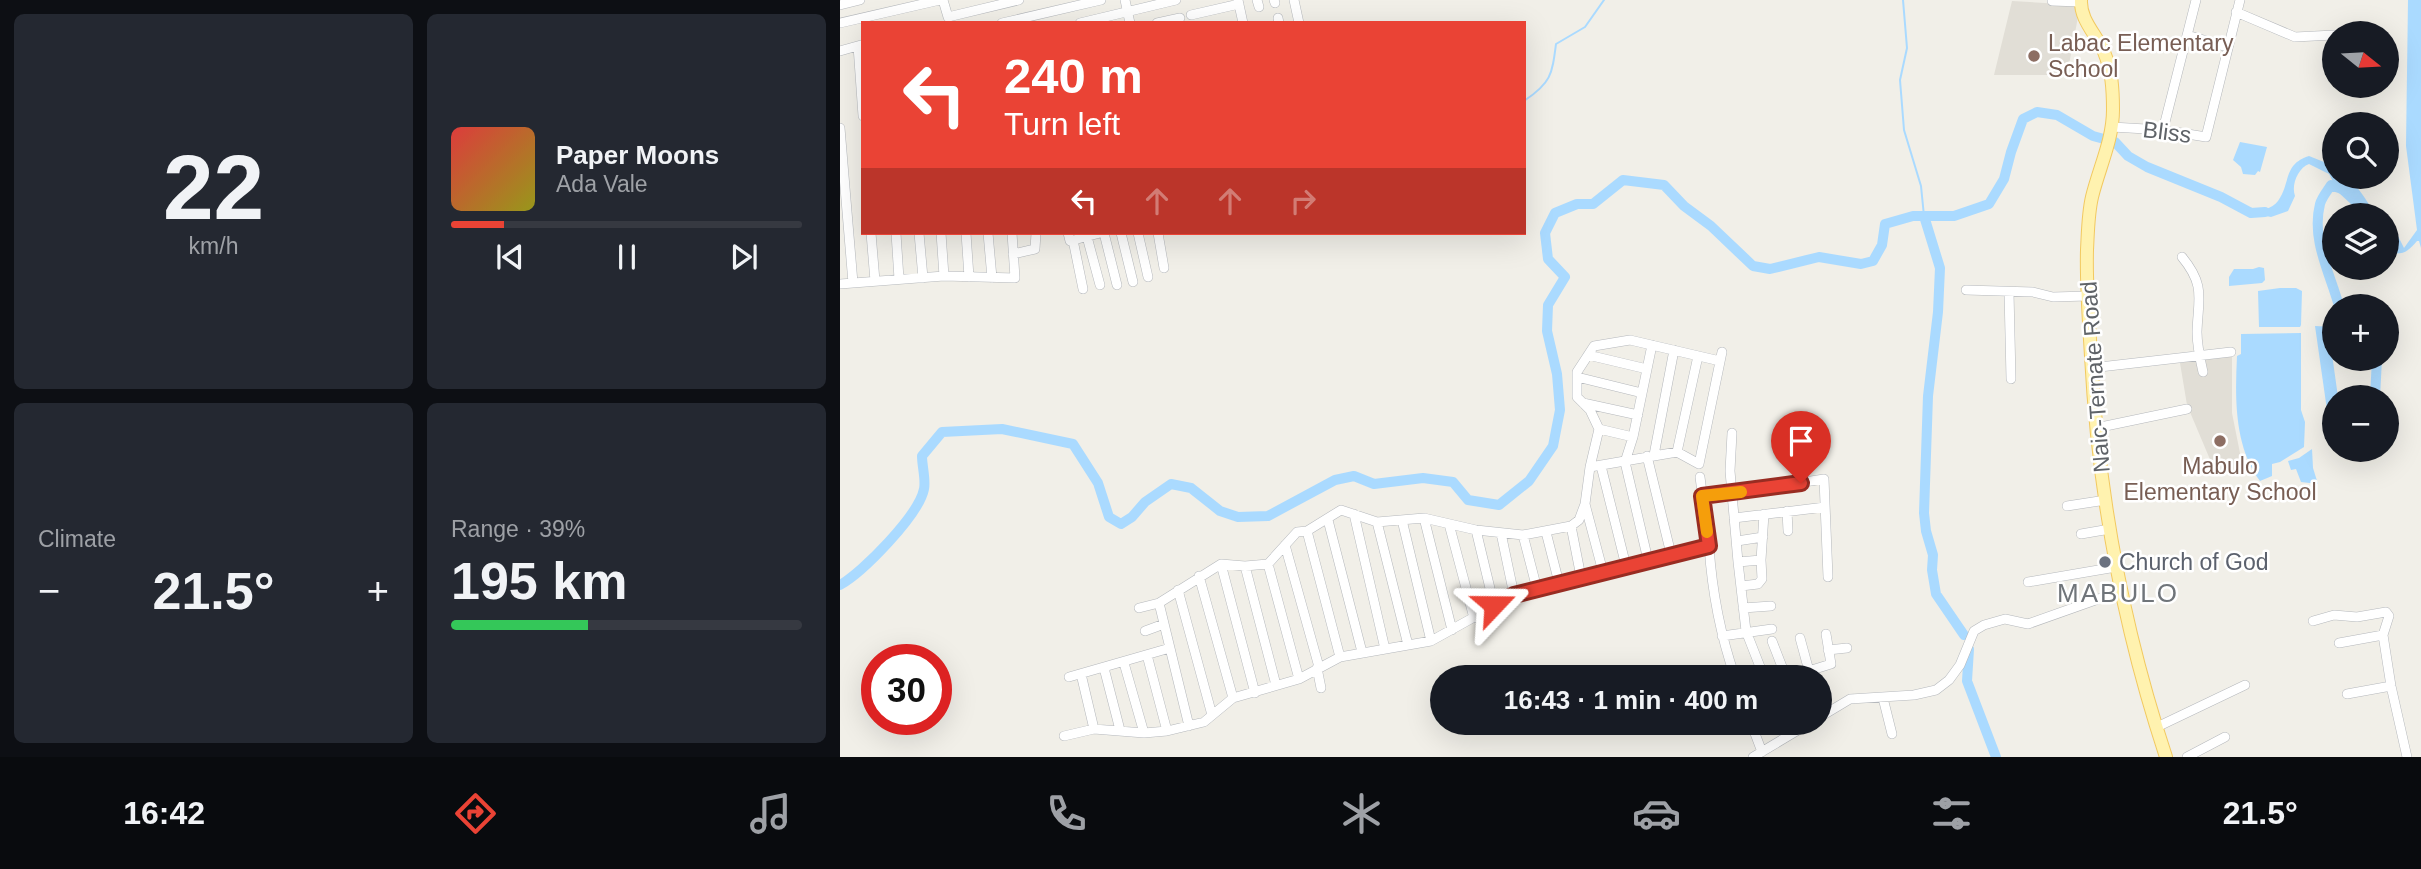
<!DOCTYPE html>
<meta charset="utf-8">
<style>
body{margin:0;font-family:Helvetica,sans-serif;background:#242831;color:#f1f3f6;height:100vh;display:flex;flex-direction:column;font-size:26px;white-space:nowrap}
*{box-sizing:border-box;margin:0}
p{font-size:23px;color:#9ea1a6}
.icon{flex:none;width:38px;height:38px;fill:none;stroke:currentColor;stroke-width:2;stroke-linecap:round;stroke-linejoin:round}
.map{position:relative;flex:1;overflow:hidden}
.details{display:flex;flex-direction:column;gap:14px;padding:14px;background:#0d0f14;width:840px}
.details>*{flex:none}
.guide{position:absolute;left:21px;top:21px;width:665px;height:214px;border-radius:0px;box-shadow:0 7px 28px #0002;background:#ea4335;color:#fff;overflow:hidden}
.needle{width:46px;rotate:108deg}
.fabs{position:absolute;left:1482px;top:21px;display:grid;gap:14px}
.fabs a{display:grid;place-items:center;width:77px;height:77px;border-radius:50%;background:#171b24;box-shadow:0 7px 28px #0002;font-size:35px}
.speed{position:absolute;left:21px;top:644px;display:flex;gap:14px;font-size:35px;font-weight:700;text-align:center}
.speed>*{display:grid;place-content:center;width:91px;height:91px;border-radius:50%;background:#171b24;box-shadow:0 7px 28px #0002;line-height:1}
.speed .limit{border:10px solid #d22;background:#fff;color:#111}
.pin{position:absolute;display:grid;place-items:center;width:60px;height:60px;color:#fff;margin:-72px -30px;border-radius:50% 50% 50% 0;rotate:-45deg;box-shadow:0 0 7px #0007}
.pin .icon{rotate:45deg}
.me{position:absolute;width:77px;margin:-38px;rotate:67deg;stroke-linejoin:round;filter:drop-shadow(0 0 5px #0008)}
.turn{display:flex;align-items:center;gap:24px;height:147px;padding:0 28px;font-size:32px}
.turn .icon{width:91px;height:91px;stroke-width:2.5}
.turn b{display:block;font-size:49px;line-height:60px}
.lanes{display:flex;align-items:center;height:66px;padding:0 28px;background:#0003;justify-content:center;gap:35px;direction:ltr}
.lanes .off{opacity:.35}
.big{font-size:52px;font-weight:700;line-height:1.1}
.details .card{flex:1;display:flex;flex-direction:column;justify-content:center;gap:10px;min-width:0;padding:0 24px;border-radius:10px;background:#242831}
.details .dial{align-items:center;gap:0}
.dial b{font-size:91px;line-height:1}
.song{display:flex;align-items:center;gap:21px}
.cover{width:84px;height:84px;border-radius:10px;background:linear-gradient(135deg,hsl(0 70% 55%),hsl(60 70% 35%))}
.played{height:7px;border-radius:4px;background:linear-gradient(90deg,#ea4335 15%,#363941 15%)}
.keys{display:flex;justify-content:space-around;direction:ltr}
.heat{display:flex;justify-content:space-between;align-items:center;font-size:38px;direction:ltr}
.charge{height:10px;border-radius:5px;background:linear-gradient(90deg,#34c759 39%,#363941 0)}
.details .tiles{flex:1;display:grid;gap:14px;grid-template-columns:repeat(2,1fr)}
.trip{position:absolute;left:590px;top:665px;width:402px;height:70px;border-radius:35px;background:#171b24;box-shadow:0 7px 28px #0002;font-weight:700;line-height:70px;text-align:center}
.tab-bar{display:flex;height:112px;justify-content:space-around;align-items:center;background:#090b0e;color:#9ea1a6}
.tab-bar .icon{width:49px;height:49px}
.tab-bar .selected{color:#ea4335}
.tab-bar b{font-size:32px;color:#f1f3f6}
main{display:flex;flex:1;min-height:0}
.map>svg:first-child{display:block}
.education{fill:#e1ded6}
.water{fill:#aadaff}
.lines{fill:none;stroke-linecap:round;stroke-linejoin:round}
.stream{stroke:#aadaff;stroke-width:2}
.river{stroke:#aadaff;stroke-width:10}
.minor-casing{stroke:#b5b8bc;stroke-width:10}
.major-casing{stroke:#f2c960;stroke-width:14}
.minor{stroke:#fff;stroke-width:9}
.major{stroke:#fff2af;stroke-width:12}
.route-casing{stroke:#982c22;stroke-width:18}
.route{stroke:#ea4335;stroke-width:12}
.slow{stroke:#f59e0b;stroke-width:12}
.education-dot{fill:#8d6e63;stroke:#fff;stroke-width:2.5}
.worship-dot{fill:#6b7280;stroke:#fff;stroke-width:2.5}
.labels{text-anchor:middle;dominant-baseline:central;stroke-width:5;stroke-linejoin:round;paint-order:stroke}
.education-label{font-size:23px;fill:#785e54;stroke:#fff;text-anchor:start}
.street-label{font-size:23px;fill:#5f6368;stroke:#fff}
.worship-label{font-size:23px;fill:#5b616d;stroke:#fff;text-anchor:start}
.quarter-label{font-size:26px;letter-spacing:2px;fill:#70757a;stroke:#fff}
</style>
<main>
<section class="details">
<div class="tiles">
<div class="card dial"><b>22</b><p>km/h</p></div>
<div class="card">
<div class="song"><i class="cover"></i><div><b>Paper Moons</b><p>Ada Vale</p></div></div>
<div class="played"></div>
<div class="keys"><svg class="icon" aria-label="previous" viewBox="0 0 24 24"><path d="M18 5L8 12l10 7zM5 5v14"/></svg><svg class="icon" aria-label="pause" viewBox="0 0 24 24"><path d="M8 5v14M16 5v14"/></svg><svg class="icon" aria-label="next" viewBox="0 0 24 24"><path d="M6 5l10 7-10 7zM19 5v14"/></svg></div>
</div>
<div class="card"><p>Climate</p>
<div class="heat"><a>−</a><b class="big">21.5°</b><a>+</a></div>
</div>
<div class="card"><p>Range · 39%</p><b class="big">195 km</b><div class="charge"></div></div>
</div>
</section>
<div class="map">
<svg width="1581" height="757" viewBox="0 0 1581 757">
<rect width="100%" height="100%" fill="#f1efe8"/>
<path class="education" d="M1172,1L1238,5V17L1227,75H1154Z
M1392,356V413L1403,468L1377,476L1347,405L1340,363Z"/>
<path class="water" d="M1568,0H1581V248L1579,241H1577C1568,251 1565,255 1550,253L1547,249V223L1554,228L1564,248L1577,230L1566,146Z
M1400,142L1427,147L1420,172L1418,171L1415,175L1403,174L1401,167L1393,160Z
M1469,156L1494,166V177C1517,177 1524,199 1536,215H1523L1499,193L1489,174L1469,164C1458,168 1451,185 1455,196L1448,211L1431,217L1411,213C1420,211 1432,209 1438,201C1451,183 1443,164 1469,156Z
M1419,267L1424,268L1425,280L1422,283L1389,286V277L1394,269H1413Z
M1440,288H1456L1462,291L1461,325L1460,327H1419L1418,291Z
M1475,326L1494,327L1490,340L1498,397H1494V436L1487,410Z
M1461,333V410L1465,422L1464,447L1440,462L1432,464V476L1420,481C1394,446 1395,398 1397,356L1401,354V334Z
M1472,449L1473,468L1478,484L1461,482L1456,469L1451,470L1448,461L1459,458Z"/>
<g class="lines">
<path class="stream" d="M1063,0L1067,48L1060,80L1064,130L1081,186L1084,216
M684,101C711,83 712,75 716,44L745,27L764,0"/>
<path class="river" d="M1084,216L1100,268L1098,312L1088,396L1084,513L1086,531L1093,555L1092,570L1096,594L1124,635
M1499,306C1490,273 1471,240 1480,204C1482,197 1488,190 1491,185L1510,192
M1535,397L1537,359
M0,585C23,572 79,515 84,489C86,480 82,466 82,456L102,432L162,429L233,444L258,483L269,517L281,524L292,517L305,502L331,484L351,488L380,511L398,517L428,516L495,480L514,476L534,484L583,478L613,482L628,500L659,505L689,481L713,446L720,410L717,374L707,331L708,305L725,277L708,259L705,233L715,213L737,204H753L783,180L824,185L844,206L871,226L913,266L930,269L979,257L1021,264L1033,261L1042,245L1045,224L1073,216H1114L1149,204L1164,179L1171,152L1183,119L1197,112L1217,115L1253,136L1275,142L1288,156L1307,167L1381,197L1411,213L1425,212
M1129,649L1127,681L1156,757"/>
<g class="minor-casing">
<path id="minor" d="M103,0L108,17L179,0
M285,0L290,23
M398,0L403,23
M417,0L419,7
M434,0L435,3
M454,0L459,23
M1212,1L1240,2
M0,5L20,0
M1396,12L1455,37L1494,35
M351,15L399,4
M438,18L439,23
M0,23L100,0
M162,23L261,0
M240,23L336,0
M317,23L340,18
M1347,35L1387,47
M18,46L23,116
M0,51L21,45
M1272,127L1323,130L1366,137L1400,0
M0,128L13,283
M1323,130L1356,0
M31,233L35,281
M56,233L59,279
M79,233L83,278
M101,233L104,276
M126,233L129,277
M148,233L152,278
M228,233L230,241L260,233
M246,233L260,285
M264,233L277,285
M281,233L293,282
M298,233L308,277
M318,233L324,268
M233,240L243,289
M173,254L195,249L196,233
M1342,257C1366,286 1358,299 1357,332C1357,346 1360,359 1363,372
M0,284L104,276L175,278L172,233
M1126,290L1193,292L1213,297L1247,296
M1169,292L1171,379
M748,355L807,369
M1251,368L1391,352
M737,377L802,393
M743,403L798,415
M1256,428L1347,409
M759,429L793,437L812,345
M892,433L890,471L898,562
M793,437L785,462L808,560
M837,452L858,356
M814,455L834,350
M807,456L831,554
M761,466L786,566
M750,467L837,452L859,464L882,352
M860,477L869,546
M862,496L892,493L984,479L988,577
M1227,506L1266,500
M947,511L948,531
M514,514L545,649
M584,518L612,630
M894,518L985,507
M488,520L522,652
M562,520L591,641
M537,522L568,645
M609,524L634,618
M731,526L741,577
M636,530L654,605
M467,531L500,657
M706,532L719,583
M661,533L674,595
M1241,534L1270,529
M683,535L697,589
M897,541L923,537
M445,545L479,667
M921,560L924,514
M381,564L415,693
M428,564L459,679
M405,566L436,685
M763,572L745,504L750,467L759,429L750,410L737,397V372L754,346L790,340L880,361
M359,576L393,698
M1188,582L1276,567
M901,586L918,584L922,579L921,560L898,562L906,631L924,677
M338,590L372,715
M319,603L349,726
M299,608L319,603L381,564L405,566L428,564L457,532L467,531L501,510L537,522L584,518L636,530L683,535L731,526L739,520L745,504
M903,608L931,606
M1473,621L1494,615L1517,617L1546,612L1549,616L1543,635
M305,631L324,624
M882,636L932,629
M960,638L969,671
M932,641L946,677
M1499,643L1543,635L1551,686L1567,757
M988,650L1007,648
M307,655L327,731
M284,663L304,733
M264,668L280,730
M477,668L481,688
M241,674L254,729
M229,677L330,648
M949,677L991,664L986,634
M1507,694L1551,686
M1043,698L1052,734
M980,717L1010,699L1074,695L1096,690L1109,680L1120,665L1134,631L1144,625L1165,619L1188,624L1281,591
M911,723L922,752
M1317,727L1405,685
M224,736L254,729L304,733L327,731L364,722L393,698L459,679L500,657L591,641L674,595L869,546C872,591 880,634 895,677
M913,757L970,723
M1347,757L1385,737"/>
</g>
<g class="major-casing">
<path id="major" d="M1241,0C1240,20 1256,34 1264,52C1272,71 1273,90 1273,110C1273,140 1259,168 1252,197C1248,214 1248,232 1247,250C1246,285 1249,321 1251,356C1258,492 1283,627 1326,757"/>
</g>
<use href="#minor" class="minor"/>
<use href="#major" class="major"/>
</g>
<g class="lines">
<g class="route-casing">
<path id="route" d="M654,605L674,595L869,546L862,496L961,483"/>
</g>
<use href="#route" class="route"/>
<path class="slow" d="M867,532L862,496L901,492"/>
</g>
<g class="education-dot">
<circle cx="1194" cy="56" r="7"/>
<circle cx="1380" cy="441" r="7"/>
</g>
<circle class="worship-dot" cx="1265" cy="562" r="7"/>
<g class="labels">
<g class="education-label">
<text x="1208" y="43">Labac Elementary<tspan x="1208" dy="26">School</tspan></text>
<text x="1380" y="466" text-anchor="middle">Mabulo<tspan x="1380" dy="26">Elementary School</tspan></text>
</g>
<g class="street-label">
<text transform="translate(1327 132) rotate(7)">Bliss</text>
<text transform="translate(1255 377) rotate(-94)">Naic-Ternate Road</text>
</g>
<g class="worship-label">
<text x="1279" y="562">Church of God</text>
</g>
<g class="quarter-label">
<text x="1278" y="593">MABULO</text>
</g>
</g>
</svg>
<div class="fabs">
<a><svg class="needle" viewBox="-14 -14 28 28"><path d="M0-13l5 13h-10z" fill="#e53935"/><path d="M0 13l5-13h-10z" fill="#9ea1a6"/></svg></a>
<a><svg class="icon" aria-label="search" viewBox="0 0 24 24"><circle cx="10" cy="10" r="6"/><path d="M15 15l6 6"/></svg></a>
<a><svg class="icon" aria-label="layers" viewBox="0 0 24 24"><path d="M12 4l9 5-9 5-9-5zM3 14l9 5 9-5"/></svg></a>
<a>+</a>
<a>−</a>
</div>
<div class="speed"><div class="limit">30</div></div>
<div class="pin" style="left:961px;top:483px;background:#d93025"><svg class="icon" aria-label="arrive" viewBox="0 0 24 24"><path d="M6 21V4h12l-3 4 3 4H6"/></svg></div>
<svg class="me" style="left:654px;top:605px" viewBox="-20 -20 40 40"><path d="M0-17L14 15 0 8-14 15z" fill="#ea4335" stroke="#fff" stroke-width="4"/></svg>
<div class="trip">16:43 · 1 min · 400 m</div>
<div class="guide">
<div class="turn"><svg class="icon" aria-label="left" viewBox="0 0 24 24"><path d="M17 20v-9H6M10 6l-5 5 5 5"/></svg><div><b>240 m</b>Turn left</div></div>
<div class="lanes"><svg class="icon" aria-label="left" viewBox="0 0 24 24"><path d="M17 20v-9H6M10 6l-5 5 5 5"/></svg><svg class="icon off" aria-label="ahead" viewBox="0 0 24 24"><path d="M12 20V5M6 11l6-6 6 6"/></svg><svg class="icon off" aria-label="ahead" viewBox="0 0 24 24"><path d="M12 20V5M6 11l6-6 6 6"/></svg><svg class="icon off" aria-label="right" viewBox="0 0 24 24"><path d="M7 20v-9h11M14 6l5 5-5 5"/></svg></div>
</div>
</div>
</main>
<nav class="tab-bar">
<b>16:42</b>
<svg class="icon selected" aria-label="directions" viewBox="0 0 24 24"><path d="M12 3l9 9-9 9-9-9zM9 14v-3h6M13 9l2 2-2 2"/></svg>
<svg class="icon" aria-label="music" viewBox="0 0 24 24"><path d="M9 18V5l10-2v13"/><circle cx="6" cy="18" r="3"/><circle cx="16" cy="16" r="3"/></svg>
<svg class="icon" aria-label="phone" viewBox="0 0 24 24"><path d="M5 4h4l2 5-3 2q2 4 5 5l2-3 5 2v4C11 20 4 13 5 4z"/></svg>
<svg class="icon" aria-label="climate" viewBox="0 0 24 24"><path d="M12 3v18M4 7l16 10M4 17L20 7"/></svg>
<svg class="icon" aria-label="car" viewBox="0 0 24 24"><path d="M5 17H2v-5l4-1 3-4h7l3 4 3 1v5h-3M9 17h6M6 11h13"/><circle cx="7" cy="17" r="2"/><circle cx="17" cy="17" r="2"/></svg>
<svg class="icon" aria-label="filters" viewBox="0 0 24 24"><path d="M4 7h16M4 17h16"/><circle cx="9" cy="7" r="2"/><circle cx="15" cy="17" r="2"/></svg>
<b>21.5°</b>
</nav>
